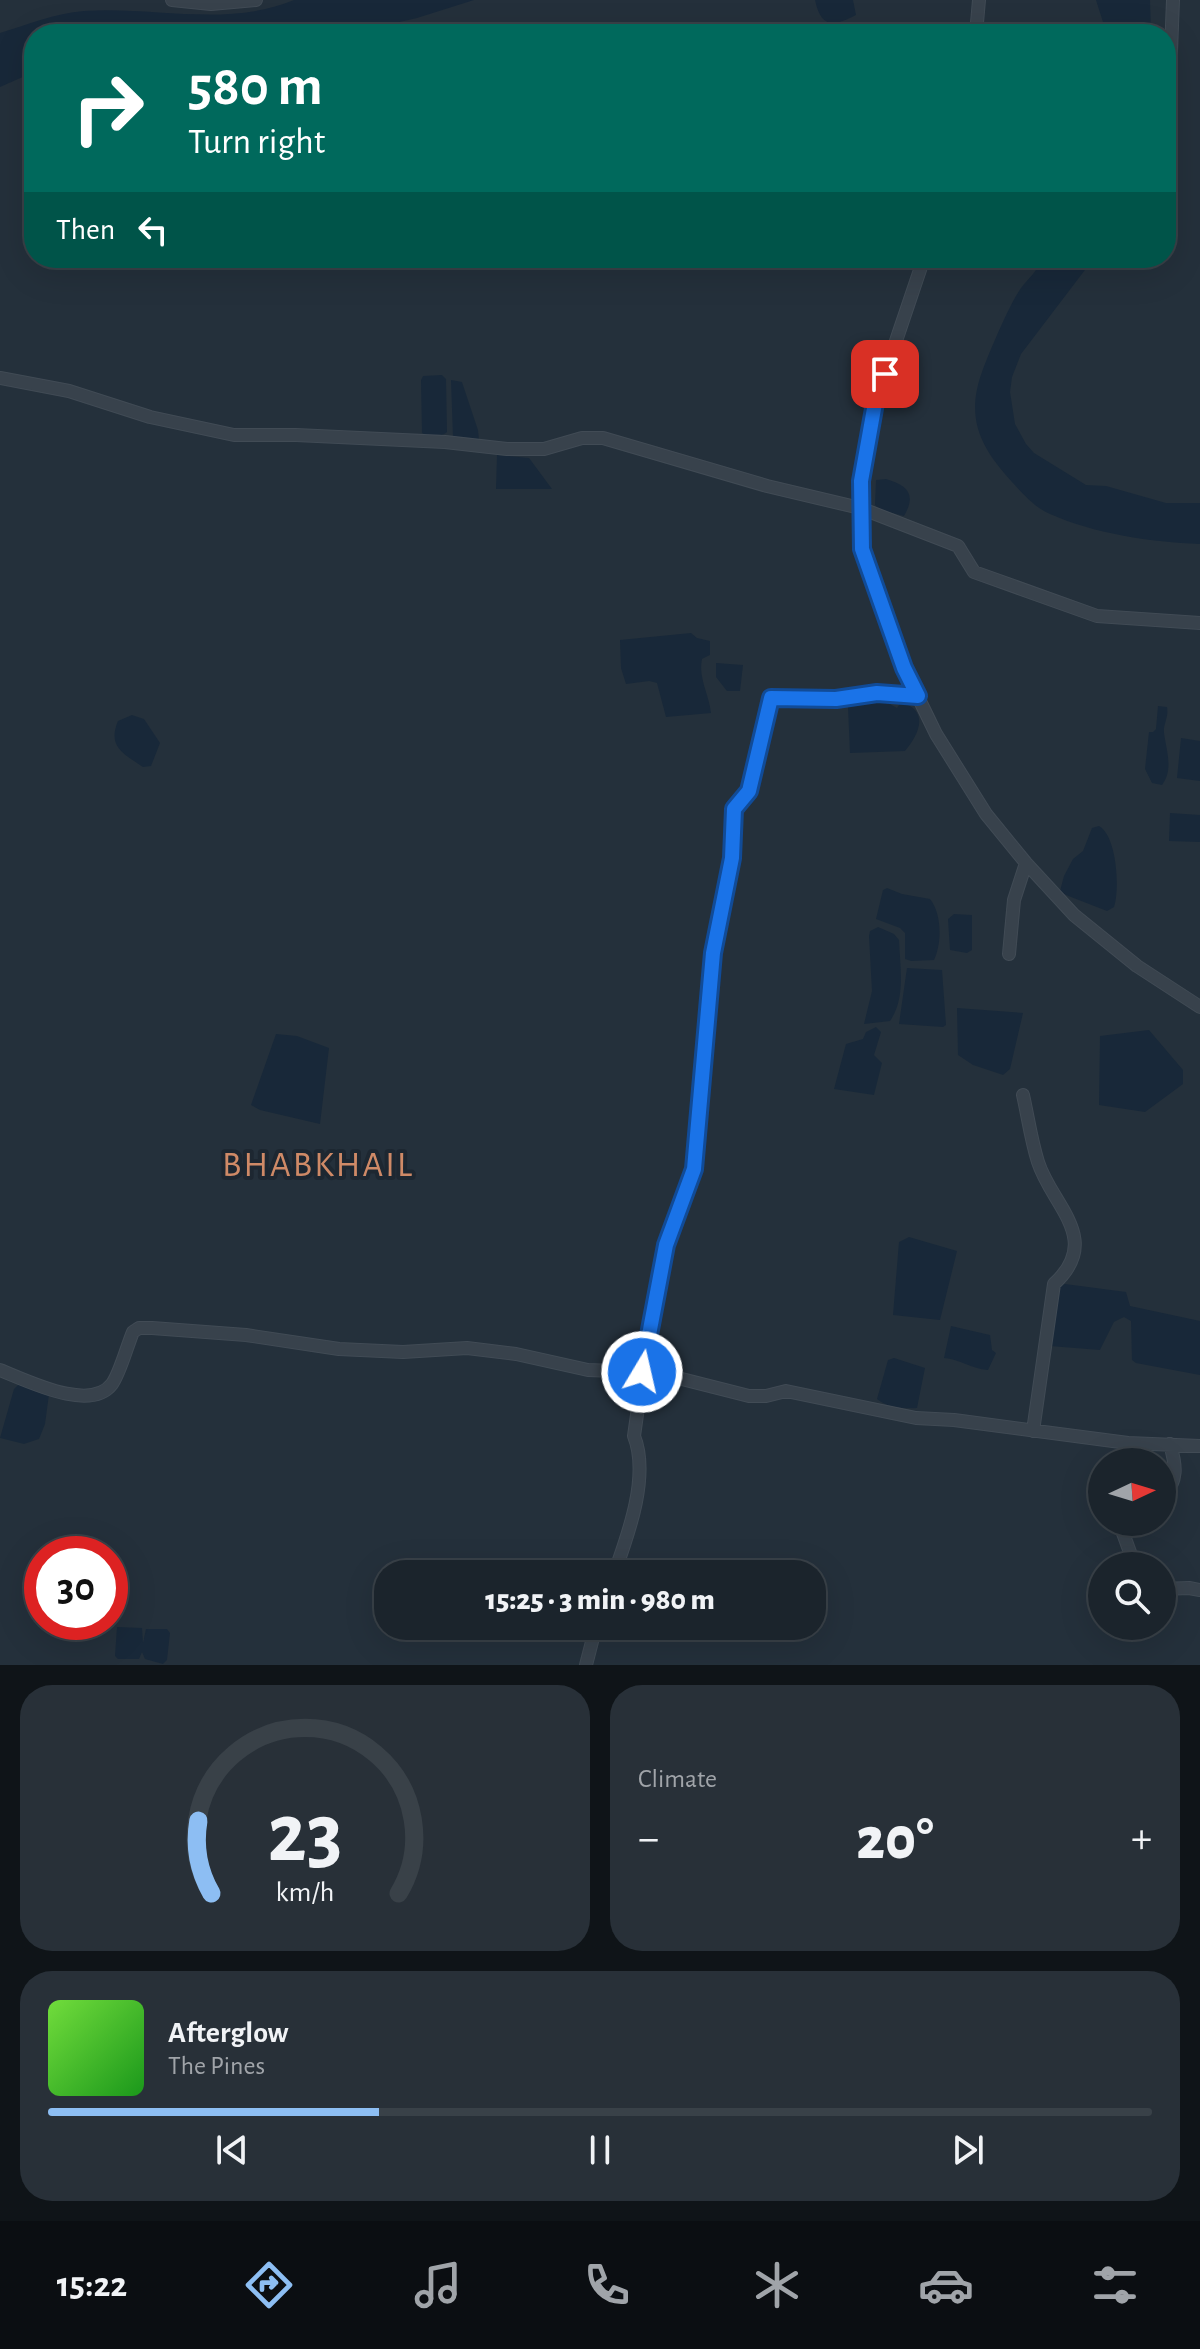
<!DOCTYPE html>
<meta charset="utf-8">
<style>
body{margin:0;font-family:"Alegreya Sans",sans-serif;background:#283038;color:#f1f3f6;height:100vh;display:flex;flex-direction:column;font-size:30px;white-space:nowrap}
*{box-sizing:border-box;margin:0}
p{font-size:26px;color:#a0a4a9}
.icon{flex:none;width:44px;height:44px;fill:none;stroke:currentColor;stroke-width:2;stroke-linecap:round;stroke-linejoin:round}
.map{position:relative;height:1665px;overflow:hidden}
.details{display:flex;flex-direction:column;gap:20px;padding:20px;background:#0f1418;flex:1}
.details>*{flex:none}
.guide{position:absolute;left:24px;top:24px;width:1152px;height:244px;border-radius:32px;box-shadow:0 8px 32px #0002,0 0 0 2px #394148;background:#00695c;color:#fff;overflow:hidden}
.needle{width:52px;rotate:86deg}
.controls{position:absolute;left:1088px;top:1448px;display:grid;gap:16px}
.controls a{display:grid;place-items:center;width:88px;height:88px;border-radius:50%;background:#1b242c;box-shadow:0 8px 32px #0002,0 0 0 2px #394148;font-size:40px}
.speed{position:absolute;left:24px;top:1536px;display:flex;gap:16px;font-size:40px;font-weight:700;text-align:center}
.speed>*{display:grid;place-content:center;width:104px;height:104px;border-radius:50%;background:#1b242c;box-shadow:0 8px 32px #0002,0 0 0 2px #394148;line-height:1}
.speed .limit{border:12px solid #d22;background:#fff;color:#111}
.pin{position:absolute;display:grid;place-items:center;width:68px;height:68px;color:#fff;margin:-34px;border-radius:16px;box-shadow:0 4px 12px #0006}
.me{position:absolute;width:88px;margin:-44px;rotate:9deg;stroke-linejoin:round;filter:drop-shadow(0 0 6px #0008)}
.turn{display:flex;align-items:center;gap:28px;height:168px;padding:0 32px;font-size:36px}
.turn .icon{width:104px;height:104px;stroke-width:2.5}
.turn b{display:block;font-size:56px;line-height:68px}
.then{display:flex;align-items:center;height:76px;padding:0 32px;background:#0003;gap:16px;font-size:30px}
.big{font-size:60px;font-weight:800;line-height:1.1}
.details .widget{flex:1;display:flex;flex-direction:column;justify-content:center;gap:12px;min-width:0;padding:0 28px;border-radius:32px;background:#283038}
.details .dial{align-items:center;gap:0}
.dial svg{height:208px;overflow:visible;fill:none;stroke:#394148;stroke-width:7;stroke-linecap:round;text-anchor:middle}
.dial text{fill:#f1f3f6;stroke:none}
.song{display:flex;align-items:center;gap:24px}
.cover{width:96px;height:96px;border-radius:12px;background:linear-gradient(135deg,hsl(100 70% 55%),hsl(120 70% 35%))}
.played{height:8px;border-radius:4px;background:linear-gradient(90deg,#8dbef3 30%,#394148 30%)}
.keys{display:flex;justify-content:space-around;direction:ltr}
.heat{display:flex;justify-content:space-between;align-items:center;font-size:44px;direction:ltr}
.details .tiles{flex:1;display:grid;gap:20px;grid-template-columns:1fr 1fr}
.widget:last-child{grid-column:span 2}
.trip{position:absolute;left:374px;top:1560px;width:452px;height:80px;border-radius:32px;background:#1b242c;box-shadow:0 8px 32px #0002,0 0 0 2px #394148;font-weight:800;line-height:80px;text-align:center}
.dock{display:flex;height:128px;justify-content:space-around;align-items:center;background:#0b0e12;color:#a0a4a9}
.dock .icon{width:56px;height:56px}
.dock .selected{color:#8dbef3}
.dock b{font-size:36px;color:#f1f3f6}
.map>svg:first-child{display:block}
.water{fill:#182839}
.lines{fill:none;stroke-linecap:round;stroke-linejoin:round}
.minor-casing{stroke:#414b55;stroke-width:14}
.minor{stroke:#38424c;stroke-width:12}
.route-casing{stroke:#114b97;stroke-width:20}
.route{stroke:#1a73e8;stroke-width:14}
.labels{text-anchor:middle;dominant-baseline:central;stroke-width:8;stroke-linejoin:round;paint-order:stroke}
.quarter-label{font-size:36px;letter-spacing:2px;fill:#cf8a67;stroke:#1d2731}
</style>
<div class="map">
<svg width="1200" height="1665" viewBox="0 0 1200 1665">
<rect width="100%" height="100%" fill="#24303b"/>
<path class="water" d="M294,0H474L417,18L347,34H34V72L0,87V33C27,25 55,13 84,11C154,6 227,28 294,0Z
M815,0H853L856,15C833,27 821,28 815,0Z
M1096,0H1150L1151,34H1103V22Z
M1041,258H1094L1021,354L1012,377L1010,392L1015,424L1026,444L1034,453L1086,485L1106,486L1166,503H1200V544C1151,542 1095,534 1050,514C1034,507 1024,495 1012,482C981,448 965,419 982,372C990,351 1009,305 1021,288C1029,277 1038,272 1041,258Z
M442,375L446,379L447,432C442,437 428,437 422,433L421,380L423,376Z
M451,380L462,382L478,430L479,440L453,437Z
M497,455L529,458L552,489H496Z
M886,479C907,485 917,494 904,516L880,510L875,505L876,480Z
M691,633L697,638L710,641V655L702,659C698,678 709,694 711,713L666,717L657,683L649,681L626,684L621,668L620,640Z
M716,663L743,665L740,691H727L716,677Z
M871,699H881L897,708L901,702C930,711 919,734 905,751L850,753L848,707L851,703Z
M1158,706L1167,707C1169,717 1163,724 1164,733C1166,749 1174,770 1162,785L1152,783L1145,769L1149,732H1153L1156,729Z
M132,715L144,719L160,743L151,766L143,767C124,754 107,747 118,721Z
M1181,738L1200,741V781L1177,778Z
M1170,813L1200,815V842L1169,841Z
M1099,826C1117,836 1120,889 1114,907L1107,911L1066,895L1060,891L1064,876L1073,859L1083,851L1092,828Z
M887,888L902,894L930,899C942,914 942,943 934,960L911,961L905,959V933L900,928L876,919L883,890Z
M954,914L972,915V950L967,953L950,950L948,919Z
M878,927L894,934L899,940C900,967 906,998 890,1021L864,1024L872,991L869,936L870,931Z
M907,968L942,970L946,1025L943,1027L899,1024Z
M957,1008L1023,1013L1010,1069L1003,1075L973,1065L958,1055Z
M876,1027L881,1032L874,1055L882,1063L874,1095L834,1089L846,1044L863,1039L866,1032Z
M1149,1030L1183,1070V1084L1145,1112L1099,1105L1100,1036Z
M276,1034L297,1036L329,1048L320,1124L260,1110L251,1105Z
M909,1237L957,1251L940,1320L893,1315L899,1242Z
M1065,1284L1126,1292L1130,1306L1200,1321V1375L1136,1363L1132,1360L1131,1321L1124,1317L1114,1322L1100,1350L1050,1346L1056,1292L1061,1285Z
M951,1326L990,1335L992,1350L996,1353L988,1370C971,1369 960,1359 944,1358Z
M894,1358L925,1368L917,1408C903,1409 888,1408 877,1399L888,1360Z
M19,1384L49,1394L45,1424L39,1439L24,1444L0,1438L14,1389Z
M117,1627L142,1628L143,1643L146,1629H167L170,1633L167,1660L163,1664L145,1659L142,1652L139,1659H118L115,1656Z"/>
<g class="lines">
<g class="minor-casing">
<path id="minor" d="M172,0L211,4L256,0
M976,34L979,0
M1166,80L1170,77L1173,0
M924,258L875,403L861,481L862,549L904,668L936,734L986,814L1026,863L1074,915L1137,966L1200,1007
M0,378L69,391L150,417L234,435H296L445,442L507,449H544L582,438H603L767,486L860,508L958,546L974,572L1097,616L1200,623
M1009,954L1014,900L1026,863
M1023,1095C1028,1117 1031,1140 1038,1162C1052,1206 1103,1239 1054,1284L1033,1431
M0,1370C26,1380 90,1413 112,1384C120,1373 127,1346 133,1332L139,1328H152L246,1335L339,1349L403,1352L467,1348L516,1354L588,1370L642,1372L670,1376L749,1396H766L786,1391L916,1418L954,1420L1128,1443L1200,1446
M1162,1497C1179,1481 1176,1465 1170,1444
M1119,1522L1135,1566
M614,1574C628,1535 650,1476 634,1436L651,1315L666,1245L694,1169L713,953L732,858L734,809L749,791L771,698L836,699L877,693L918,696
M1162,1589L1189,1588L1200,1590
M586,1665L596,1626"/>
</g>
<use href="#minor" class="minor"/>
</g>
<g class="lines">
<g class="route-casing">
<path id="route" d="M642,1372L666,1245L694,1169L713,953L732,858L734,809L749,791L771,698L836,699L877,693L918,696L904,668L862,549L861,481L875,403L885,374"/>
</g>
<use href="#route" class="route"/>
</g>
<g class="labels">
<g class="quarter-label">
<text x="318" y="1165">BHABKHAIL</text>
</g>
</g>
</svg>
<div class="controls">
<a><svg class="needle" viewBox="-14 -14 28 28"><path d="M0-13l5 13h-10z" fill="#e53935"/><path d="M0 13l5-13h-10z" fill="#a0a4a9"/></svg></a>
<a><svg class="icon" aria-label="search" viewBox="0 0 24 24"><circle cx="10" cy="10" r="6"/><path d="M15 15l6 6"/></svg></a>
</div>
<div class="speed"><div class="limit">30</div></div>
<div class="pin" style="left:885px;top:374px;background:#d93025"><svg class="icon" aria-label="arrive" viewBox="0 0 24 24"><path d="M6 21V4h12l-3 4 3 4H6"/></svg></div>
<svg class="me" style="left:642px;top:1372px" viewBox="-20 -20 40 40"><circle r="17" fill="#1a73e8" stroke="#fff" stroke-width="3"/><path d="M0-11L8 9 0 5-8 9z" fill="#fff"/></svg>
<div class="trip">15:25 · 3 min · 980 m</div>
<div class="guide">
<div class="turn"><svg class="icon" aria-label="right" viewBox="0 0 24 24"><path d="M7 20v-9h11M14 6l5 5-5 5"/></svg><div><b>580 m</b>Turn right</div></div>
<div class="then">Then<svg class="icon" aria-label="left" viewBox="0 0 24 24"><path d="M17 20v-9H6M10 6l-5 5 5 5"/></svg></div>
</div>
</div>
<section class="details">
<div class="tiles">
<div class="widget dial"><svg viewBox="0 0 100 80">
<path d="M14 69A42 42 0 1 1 86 69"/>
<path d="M14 69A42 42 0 0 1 9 41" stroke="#8dbef3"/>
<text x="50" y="56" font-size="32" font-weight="700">23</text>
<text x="50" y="72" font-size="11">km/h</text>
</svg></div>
<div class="widget"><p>Climate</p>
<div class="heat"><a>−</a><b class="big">20°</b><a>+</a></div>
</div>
<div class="widget">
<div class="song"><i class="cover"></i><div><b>Afterglow</b><p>The Pines</p></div></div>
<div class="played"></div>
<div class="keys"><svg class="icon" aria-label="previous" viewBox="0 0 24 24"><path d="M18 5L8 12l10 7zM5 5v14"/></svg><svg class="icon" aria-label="pause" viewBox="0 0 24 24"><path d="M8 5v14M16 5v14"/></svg><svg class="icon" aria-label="next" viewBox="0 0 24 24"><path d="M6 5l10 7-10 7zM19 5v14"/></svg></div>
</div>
</div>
</section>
<nav class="dock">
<b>15:22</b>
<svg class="icon selected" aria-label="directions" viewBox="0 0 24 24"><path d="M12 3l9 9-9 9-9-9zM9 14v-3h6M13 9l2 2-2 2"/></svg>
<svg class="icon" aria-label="music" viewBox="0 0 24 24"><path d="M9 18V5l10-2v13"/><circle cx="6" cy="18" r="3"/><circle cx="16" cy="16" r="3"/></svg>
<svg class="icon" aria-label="phone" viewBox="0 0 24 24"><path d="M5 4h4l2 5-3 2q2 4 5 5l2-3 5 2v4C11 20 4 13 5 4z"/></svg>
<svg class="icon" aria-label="climate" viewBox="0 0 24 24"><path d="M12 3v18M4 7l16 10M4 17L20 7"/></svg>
<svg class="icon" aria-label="car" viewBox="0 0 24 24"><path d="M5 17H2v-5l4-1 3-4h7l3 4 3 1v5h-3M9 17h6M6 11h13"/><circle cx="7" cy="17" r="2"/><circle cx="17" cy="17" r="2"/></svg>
<svg class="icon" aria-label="filters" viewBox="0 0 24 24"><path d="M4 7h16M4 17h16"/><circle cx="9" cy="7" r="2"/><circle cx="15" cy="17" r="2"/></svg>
</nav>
